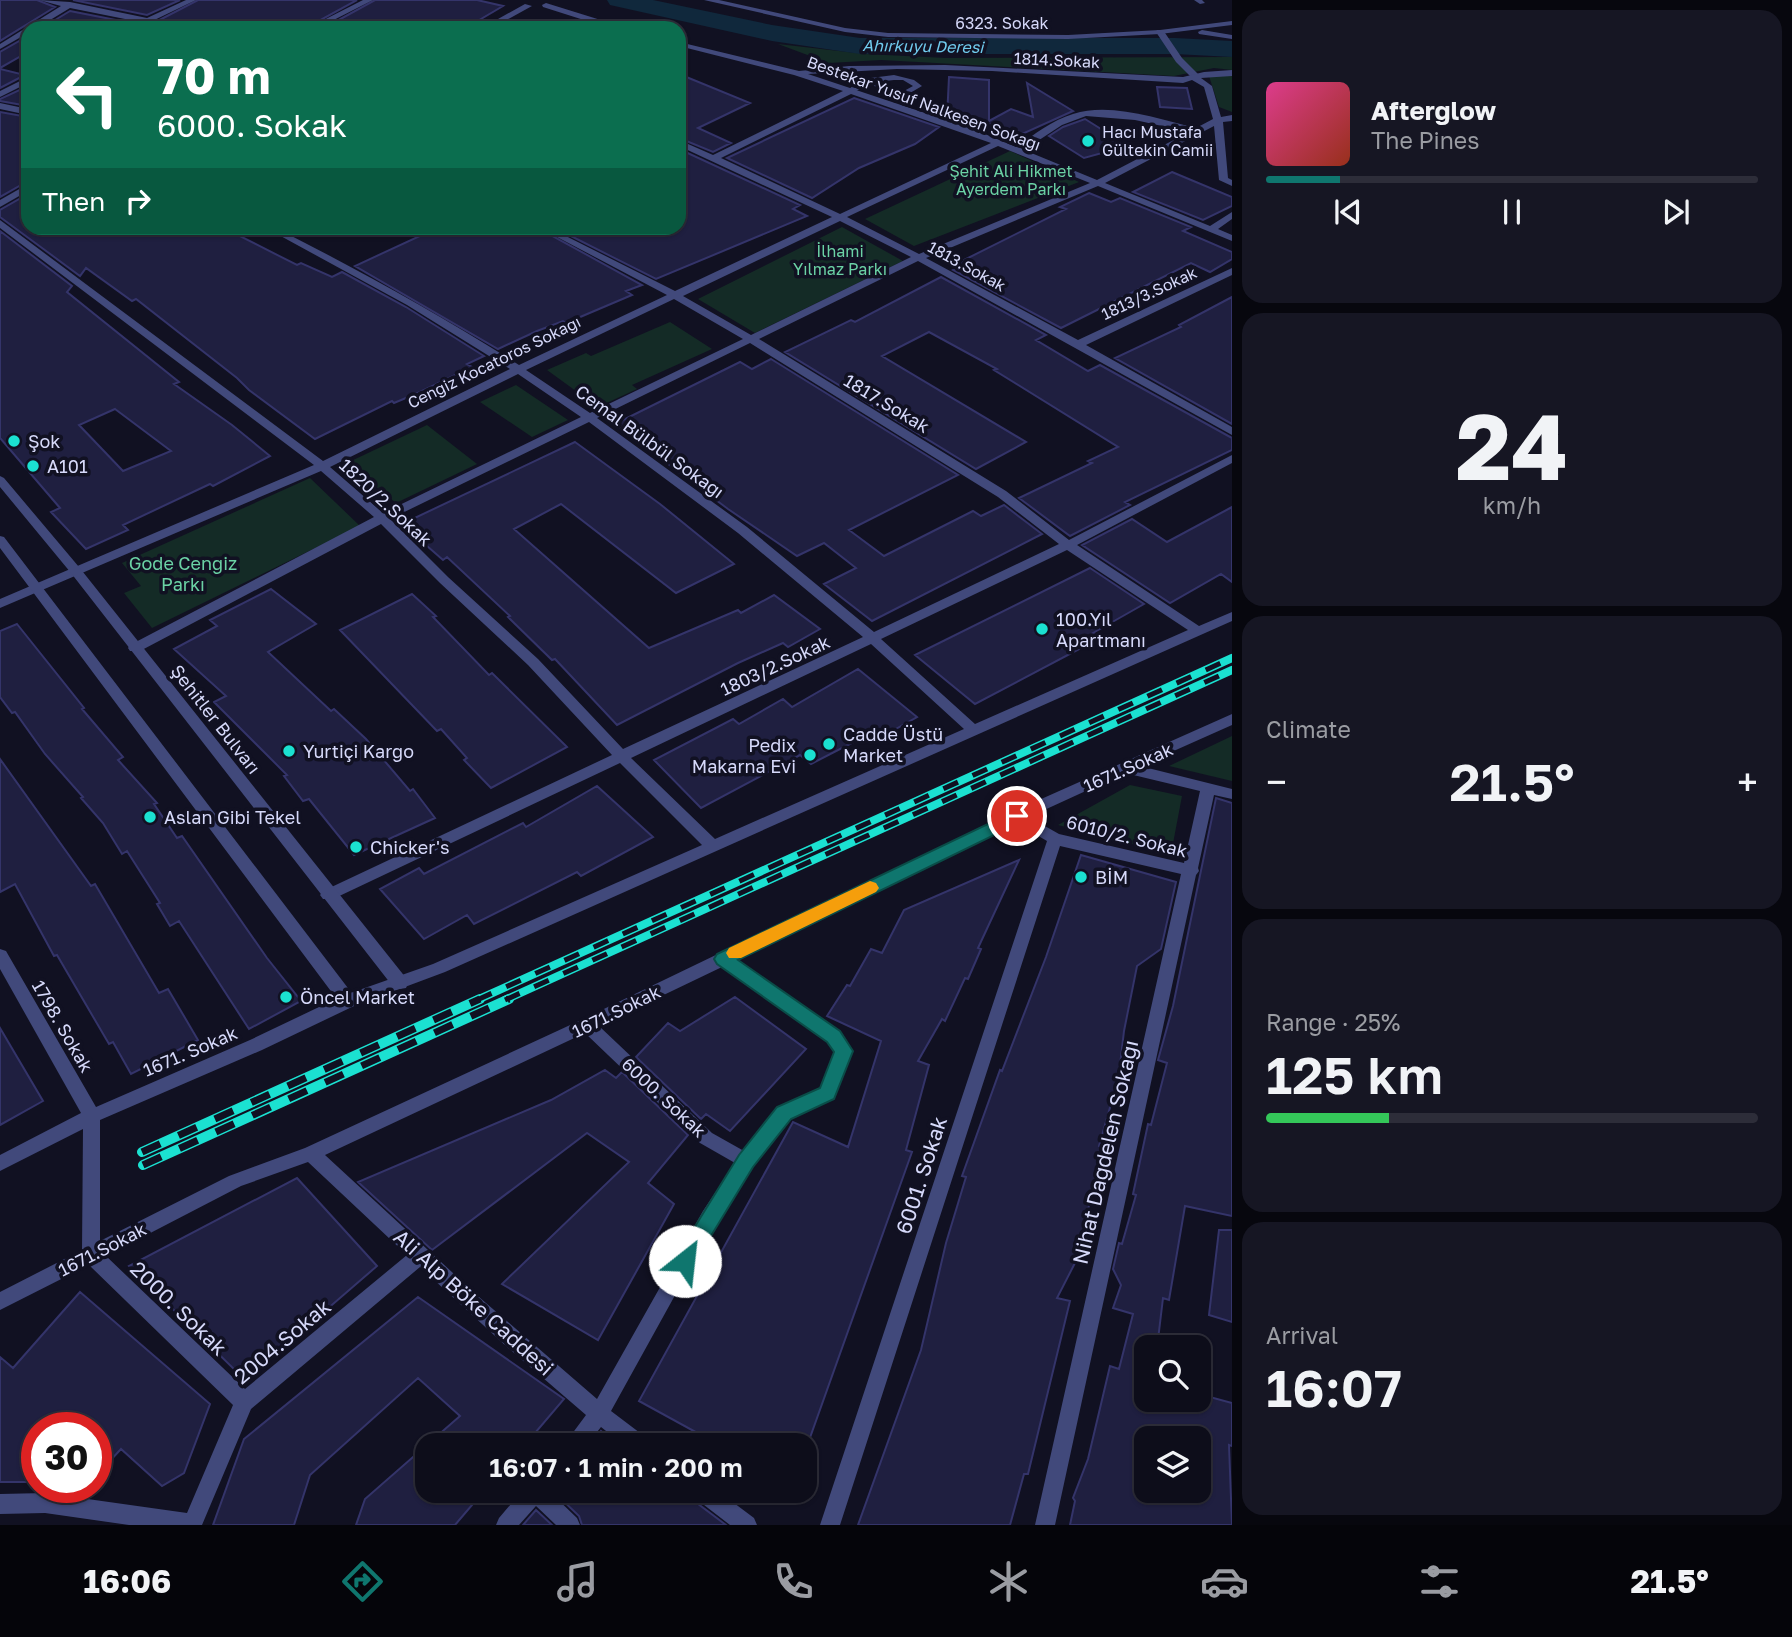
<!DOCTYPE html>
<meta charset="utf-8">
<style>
body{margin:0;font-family:"Golos Text",sans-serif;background:#161623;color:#f1f3f6;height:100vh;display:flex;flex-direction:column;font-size:26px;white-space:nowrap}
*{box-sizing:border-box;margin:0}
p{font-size:23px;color:#9a9ca2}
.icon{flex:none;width:38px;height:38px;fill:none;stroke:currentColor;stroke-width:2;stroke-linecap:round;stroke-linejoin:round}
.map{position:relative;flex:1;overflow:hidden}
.sheet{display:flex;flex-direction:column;gap:10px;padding:10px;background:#07070e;width:560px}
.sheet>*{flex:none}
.top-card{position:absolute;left:21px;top:21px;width:665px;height:214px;border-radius:21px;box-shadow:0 2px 5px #0004,0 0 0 2px #2d2d39;background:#0b6e4f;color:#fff;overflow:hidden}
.fabs{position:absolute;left:1134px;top:1335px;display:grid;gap:14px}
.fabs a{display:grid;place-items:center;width:77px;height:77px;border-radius:14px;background:#0d0d1a;box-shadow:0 2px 5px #0004,0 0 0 2px #2d2d39;font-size:35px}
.speed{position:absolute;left:21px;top:1412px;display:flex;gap:14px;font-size:35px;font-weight:700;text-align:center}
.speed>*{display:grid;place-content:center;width:91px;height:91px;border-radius:50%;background:#0d0d1a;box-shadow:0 2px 5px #0004,0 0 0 2px #2d2d39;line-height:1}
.speed .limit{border:10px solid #d22;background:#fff;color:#111}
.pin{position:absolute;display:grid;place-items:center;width:60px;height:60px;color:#fff;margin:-30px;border:4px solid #fff;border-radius:50%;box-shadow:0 2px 7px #0007}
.me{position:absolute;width:77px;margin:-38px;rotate:29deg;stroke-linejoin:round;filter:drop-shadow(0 0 5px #0008)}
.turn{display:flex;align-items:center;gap:24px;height:147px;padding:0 21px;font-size:32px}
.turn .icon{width:91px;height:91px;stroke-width:2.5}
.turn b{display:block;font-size:49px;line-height:60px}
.then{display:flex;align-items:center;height:66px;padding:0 21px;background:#0003;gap:14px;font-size:26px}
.big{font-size:52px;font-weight:600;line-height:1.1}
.sheet .tile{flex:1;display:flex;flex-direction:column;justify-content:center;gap:10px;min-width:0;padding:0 24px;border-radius:21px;background:#161623}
.sheet .dial{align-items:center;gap:0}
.dial b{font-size:91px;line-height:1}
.song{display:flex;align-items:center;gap:21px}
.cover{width:84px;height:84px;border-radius:10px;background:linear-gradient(135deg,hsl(330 70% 55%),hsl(10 70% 35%))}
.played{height:7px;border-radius:4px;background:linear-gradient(90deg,#0f766e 15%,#2d2d39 15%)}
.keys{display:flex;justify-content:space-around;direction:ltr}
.heat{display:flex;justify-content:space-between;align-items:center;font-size:38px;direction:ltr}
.charge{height:10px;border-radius:5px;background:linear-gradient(90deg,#34c759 25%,#2d2d39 0)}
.trip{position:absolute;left:415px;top:1433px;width:402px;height:70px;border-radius:21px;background:#0d0d1a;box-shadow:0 2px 5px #0004,0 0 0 2px #2d2d39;font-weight:600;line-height:70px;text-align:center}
.tab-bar{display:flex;height:112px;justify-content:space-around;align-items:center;background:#05050a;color:#9a9ca2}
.tab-bar .icon{width:49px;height:49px}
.tab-bar .on{color:#0f766e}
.tab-bar b{font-size:32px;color:#f1f3f6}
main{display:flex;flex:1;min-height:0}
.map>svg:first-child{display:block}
.green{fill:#142b26}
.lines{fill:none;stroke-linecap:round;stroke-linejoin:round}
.river{fill:#10283c;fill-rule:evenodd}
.building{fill:#1f1f40;stroke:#34346a;stroke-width:2;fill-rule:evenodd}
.service{fill:#41497b;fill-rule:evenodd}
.pedestrian{fill:#41497b;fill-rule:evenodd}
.minor{fill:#41497b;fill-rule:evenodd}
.tertiary{fill:#41497b;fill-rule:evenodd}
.rail-far1-casing{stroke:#1be1d1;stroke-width:8}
.rail-casing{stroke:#1be1d1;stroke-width:10}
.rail-far1{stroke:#112;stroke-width:5;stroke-dasharray:16;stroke-linecap:butt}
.rail{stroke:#112;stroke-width:7;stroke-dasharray:20;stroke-linecap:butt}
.route{fill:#0f766e;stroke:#0a4d48;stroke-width:2}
.slow{fill:#f59e0b}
.poi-dot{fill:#1be1d1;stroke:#112;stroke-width:2.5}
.labels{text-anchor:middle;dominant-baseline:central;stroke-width:7;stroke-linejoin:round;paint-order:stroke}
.far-street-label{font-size:16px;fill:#d6d9fa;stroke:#112}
.far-water-label{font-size:16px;font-style:italic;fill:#70cbee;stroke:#112}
.far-poi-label{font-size:16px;fill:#d6d9fa;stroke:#112;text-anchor:start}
.far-park-label{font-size:16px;fill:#6bd2a5;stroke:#112}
.street-label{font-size:18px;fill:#d6d9fa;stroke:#112}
.poi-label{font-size:18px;fill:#d6d9fa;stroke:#112;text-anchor:start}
.park-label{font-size:18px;fill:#6bd2a5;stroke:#112}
.near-street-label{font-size:21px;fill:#d6d9fa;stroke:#112}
</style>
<main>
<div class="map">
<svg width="1232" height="1525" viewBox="0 0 1232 1525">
<rect width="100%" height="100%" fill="#112"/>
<path class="green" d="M778,44L865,54L946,58L1232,57V70L1214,68L1174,76L881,60L829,63Z
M1213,75L1232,76V112L1219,107L1209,76Z
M1010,151L1079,182L914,246L865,219Z
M842,227L903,261L755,333L698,299Z
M670,322L712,349L632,385L637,389L598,407L547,370L586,353L591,356Z
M516,385L568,420L532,437L480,402Z
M427,425L477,464L396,503L347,463Z
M310,478L360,526L152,628L124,593L141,586L122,563Z
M1232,736V781L1169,766Z
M1130,785L1182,796L1171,854L1058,825Z"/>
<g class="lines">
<path class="river" d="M607,0H653L772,25L860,38H1175L1232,41V57L1175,54H860L772,41L610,5Z"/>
</g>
<path class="building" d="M0,0H37L55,7L0,41Z
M73,0H180L147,15Z
M198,0H357L306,28H144Z
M375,0H477L503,6L469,26L460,28H324Z
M70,11L136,24L140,28H42Z
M28,36V52L0,68V52Z
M0,69L25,75L0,88Z
M679,74L750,103L698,128L731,143L713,152L679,138Z
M949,77L989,80V121L1011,109L1033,117L1027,83L1073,111L1020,135L960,113L951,119L947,118Z
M28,86V106L0,101V99Z
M1157,87L1187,88L1192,109L1160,107Z
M854,98L939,127L915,144L859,168L812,198L727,158Z
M0,112L28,117V181L0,197Z
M1085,119L1128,146L1084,158L1049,136L1063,127Z
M679,149L800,205L793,209L807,216L656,279L555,228H679Z
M1172,172L1232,197V206L1203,220L1133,192Z
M1089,193L1111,202L1120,198L1191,227L1183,231L1232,252V259L1210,272L1191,263L1061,328L953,270L956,268L952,266L1066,209L1060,207Z
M28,194V228H224L297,265L301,263L332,277L342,272L406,307L484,356L467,364L472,367L420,392L394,403L392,401L315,439L249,390L237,378L136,299L132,301L86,268L80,276L0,217V210Z
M437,228H538L642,285L626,291L632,295L566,323L563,321L537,331L498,349L355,266Z
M0,231L72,286L67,292L179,382L174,384L232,425L270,456L213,486L210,484L123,525L128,530L86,549L51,512L60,508L0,438ZM115,409L171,451L123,471L79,425Z
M941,277L1046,335L1036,340L1088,371L1100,365L1232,438V450L1125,502L1130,505L1070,536L1019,498L1092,463L1088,461L1118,447L994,370L997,369L929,332L882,356L1026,442L976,469L785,352L851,320L855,322Z
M1232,297V424L1115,358L1181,327L1179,325Z
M771,359L958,475L849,530L884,556L973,511L981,516L1004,505L1042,534L872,621L824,584L856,568L824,543L797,556L728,509L615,424L740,362L752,369Z
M575,442L660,504L734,564L676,593L561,504L514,529L649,648L738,610L741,613L774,595L820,629L788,647L783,643L738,663L617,725L555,659L552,660L508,617L510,616L447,557L443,560L402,524Z
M1232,507V582L1221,574L1170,603L1082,545L1132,519L1167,542Z
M1090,568L1144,604L1093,633L1100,638L975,704L915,655Z
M271,589L316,624L268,652L331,711L334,709L366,739L410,791L413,789L435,818L354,855L309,799L303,801L284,776L287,775L214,702L226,696L174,649L217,626L210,620Z
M412,594L436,616L433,617L489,675L492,673L567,747L491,788L464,760L467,758L441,729L437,731L340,630Z
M17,624L84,708L82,709L123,757L118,760L157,803L154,804L177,838L182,836L267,958L301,1001L249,1029L179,921L170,926L157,904L160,903L127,851L122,854L103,823L81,798L83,797L45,754L15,712L12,713L0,697V631Z
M858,669L917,717L885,735L879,729L811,764L800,755L701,808L654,760L733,719L739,724L783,699L792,707Z
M0,759L91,886L95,884L159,993L168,989L198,1040L131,1074L113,1042L109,1044L57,955L54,956L15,884L0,892Z
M597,786L653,837L581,876L577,872L474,924L467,915L424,939L380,889L419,868L424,874L523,823L526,827Z
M1216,798L1232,803V1216L1185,1206L1169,1300L1163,1298L1157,1348H1146V1400H1199V1394L1232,1403V1446L1229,1445L1232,1525H1070L1075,1501L1073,1498L1088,1459L1110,1366L1119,1369L1133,1314L1113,1308L1121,1285L1113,1269L1119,1243L1122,1244L1136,1195L1133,1194L1148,1124L1151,1125L1167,1063L1158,1060L1173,1006ZM1146,1438H1199V1491H1139L1146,1456Z
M1081,855L1176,882L1161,949L1137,966L1124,1031L1117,1091L1115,1090L1099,1146L1102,1148L1083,1232L1090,1234L1083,1264L1076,1261L1057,1298L1070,1301L1028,1474H1024L1010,1525H858L921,1350L946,1243L966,1177L962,1176L1000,1070L1002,1071L1046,957Z
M1019,860L978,948L981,949L968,979L965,978L945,1021L942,1019L918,1061L929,1065L906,1150L912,1152L807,1446H721L639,1401L793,1122L848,1147L881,1041L827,1016L847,985L850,986L871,949L882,953L904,910Z
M735,997L806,1049L730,1131L706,1114L701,1119L636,1057L668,1023L680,1031Z
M0,1028L43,1101L0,1125Z
M605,1070L616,1078L622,1072L688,1135L648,1183L674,1204L598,1340L502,1284L629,1162L587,1133L432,1250L358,1182L551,1100Z
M297,1178L377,1266L245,1380L129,1266Z
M1219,1230H1232V1322L1209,1315Z
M80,1292L210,1404L184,1473L162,1486L121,1449L96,1476V1428H37V1482H0V1357L13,1368Z
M418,1297L564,1399L524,1446H427V1491H484L455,1525H356L365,1499L460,1416L418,1378L310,1475L294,1525H213L244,1439Z
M601,1431L620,1446H590Z
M553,1491H689L693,1500L726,1525H582L579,1516Z
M536,1510L552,1525H523Z"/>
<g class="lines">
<path class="service" d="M1194,0H1202L1205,3L1200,4Z
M894,75L914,80L922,86L905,96L868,84L853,93L846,91L863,79ZM894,80H903L913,86L904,91L876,82Z"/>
<path class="pedestrian" d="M1157,30H1163L1182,58L1199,75V79H1193L1176,62L1156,32Z"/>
<path class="minor" d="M39,0L70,2L147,18L186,0H196L142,26L138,24L140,22L70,8L37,28H28V33L0,49V44L61,6Z
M363,0H373L318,28H308Z
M704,0H719L845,28L888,33L1068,35L1160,30L1232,21V25L1160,34L1068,39L888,37L845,32Z
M546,3L620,26L621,28H609L543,7L542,5Z
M525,4L532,6L492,28H482Z
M1202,30L1232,35V39L1199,34L1198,32Z
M679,42L799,71L849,66L945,65L1183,77L1204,72L1232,70V76L1201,78L1212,86L1221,117L1232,115V121L1223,122L1228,178L1232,180V186L1219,180L1214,126L1105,183L1210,226L1232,212V219L1218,229L1232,235V241L1098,186L926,258L1078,340L1232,268V275L1086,345L1232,427V435L918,261L759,339L1006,491L1069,540L1232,455V463L1077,545L1199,626L1232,612V621L445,972L354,1006L262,1050L100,1120V1241L229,1176L305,1148L581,1020L1012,812L1232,714V725L1140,766L1232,789V799L1214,795L1198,868L1199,871L1196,875L1055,1525H1035L1181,874L1060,846L840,1525H820L1047,841L1016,823L736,960L840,1031L852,1051L833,1099L790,1118L752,1166L715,1223L611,1411L648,1439L651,1446H625L601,1427L586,1446H563L586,1415L507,1347L420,1267L251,1409L202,1525H129L45,1513L0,1514V1494L45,1493L187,1513L233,1405L89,1265L0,1310V1292L82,1250L83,1129L0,1171V1155L81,1113L0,969V949L6,951L96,1107L250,1040L342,996L433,964L702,845L620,763L333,899H323L320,895L323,891L612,755L528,665L440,583L381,524L140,651H130L128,648L130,645L374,517L321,471L0,608V599L314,465L0,228V220L323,461L510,369L407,305L266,228H276C359,270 440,315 519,365L667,295L540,228H550L675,291L832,217L679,146V140L713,155L843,91L794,75L679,46ZM897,69L992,71L1183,83L1192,80L1204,87L1213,119L1196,128C1158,119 1111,102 1073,114C1052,120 1034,135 1016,147L973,129L808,74ZM851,94L991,143L840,214L721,158ZM1086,116L1135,120L1189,132L1097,180L1024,150L1062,125ZM998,146L1090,183L919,254L847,217ZM840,221L911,257L751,335L683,296ZM674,299L743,339L590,413L526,370ZM750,343L998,497L1059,544L874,632L747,527L597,418ZM518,374L581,417L383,513L330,467ZM589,422L738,533L863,637L623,749L538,659L448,577L390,519ZM1067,550L1188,630L975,724L881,639ZM871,644L964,729L715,839L631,758ZM1125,773L1200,791L1184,863L1059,834L1029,817ZM722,967L828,1041L836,1052L821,1089L778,1108L744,1151L712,1133L599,1026ZM585,1033L700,1143L735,1163L703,1211L597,1399L479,1297L325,1155ZM308,1162L407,1255L245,1389L106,1256L241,1186Z
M28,77V83L0,97V91Z
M0,103L28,109V115L0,109Z
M28,184V191L0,207V200Z
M522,1491H549L577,1518L580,1525H556L536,1506L519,1525H496L499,1518Z
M692,1491H718L754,1518L757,1525H730L695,1498Z"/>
<path class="tertiary" d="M0,476L4,478L79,567L406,978L408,983L406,988L400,989L394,988L71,573L0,487Z
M0,536L4,537L354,996L356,1001L354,1006L348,1008L342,1006L0,548Z"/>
<g class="rail-far1-casing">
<path id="rail-far1" d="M477,1000L1232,658
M505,1000L1232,670"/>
</g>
<g class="rail-casing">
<path id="rail" d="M142,1152L480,999
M143,1165L509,999"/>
</g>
<use href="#rail-far1" class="rail-far1"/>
<use href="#rail" class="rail"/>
</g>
<path class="route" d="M1017,810L1023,812L1025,816L1023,821L738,960L840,1031L853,1051L834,1099L791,1119L753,1167L692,1267L685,1270L678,1267L675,1261L678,1254L739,1155L777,1107L820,1088L834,1052L827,1042L717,964L714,959L717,954Z"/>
<path class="slow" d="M870,881L876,883L879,888L876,892L741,958H729L726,953L729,948Z"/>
<g class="poi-dot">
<circle cx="1088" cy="141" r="7"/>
<circle cx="14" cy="441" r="7"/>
<circle cx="33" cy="466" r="7"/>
<circle cx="1042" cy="629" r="7"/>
<circle cx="829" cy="744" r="7"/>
<circle cx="289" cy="751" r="7"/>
<circle cx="810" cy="755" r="7"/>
<circle cx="150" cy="817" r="7"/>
<circle cx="356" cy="847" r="7"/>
<circle cx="1081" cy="877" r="7"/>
<circle cx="286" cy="997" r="7"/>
</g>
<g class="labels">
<g class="far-street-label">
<text x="1002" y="23">6323. Sokak</text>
<text transform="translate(1057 60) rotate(3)">1814.Sokak</text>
<text transform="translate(924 103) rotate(20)">Bestekar Yusuf Nalkesen Sokağı</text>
<text transform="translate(967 266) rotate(29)">1813.Sokak</text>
<text transform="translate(1149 293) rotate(-25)">1813/3.Sokak</text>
<text transform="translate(494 362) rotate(-26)">Cengiz Kocatoros Sokağı</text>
</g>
<g class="far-water-label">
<text transform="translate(923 46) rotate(1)">Ahırkuyu Deresi</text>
</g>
<g class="far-poi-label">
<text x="1102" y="132">Hacı Mustafa<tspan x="1102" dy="18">Gültekin Camii</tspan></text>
</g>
<g class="far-park-label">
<text x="1011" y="171">Şehit Ali Hikmet<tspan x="1011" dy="18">Ayerdem Parkı</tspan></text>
<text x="840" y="251">İlhami<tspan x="840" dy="18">Yılmaz Parkı</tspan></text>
</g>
<g class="street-label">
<text transform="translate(887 403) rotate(31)">1817.Sokak</text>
<text transform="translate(650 441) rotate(36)">Cemal Bülbül Sokağı</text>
<text transform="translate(386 502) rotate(43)">1820/2.Sokak</text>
<text transform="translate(775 665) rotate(-25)">1803/2.Sokak</text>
<text transform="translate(216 719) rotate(52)">Şehitler Bulvarı</text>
<text transform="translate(1128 767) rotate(-24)">1671.Sokak</text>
<text transform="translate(1127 836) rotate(14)">6010/2. Sokak</text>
<text transform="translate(616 1011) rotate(-26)">1671.Sokak</text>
<text transform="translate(63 1026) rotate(60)">1798. Sokak</text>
<text transform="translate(190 1051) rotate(-23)">1671. Sokak</text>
<text transform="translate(664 1097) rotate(43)">6000. Sokak</text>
<text transform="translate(102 1249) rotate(-27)">1671.Sokak</text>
</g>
<g class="poi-label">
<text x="28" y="441">Şok</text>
<text x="47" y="466">A101</text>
<text x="1056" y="619">100.Yıl<tspan x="1056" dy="21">Apartmanı</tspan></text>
<text x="843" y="734">Cadde Üstü<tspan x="843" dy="21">Market</tspan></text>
<text x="796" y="745" text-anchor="end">Pedix<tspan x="796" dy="21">Makarna Evi</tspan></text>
<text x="303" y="751">Yurtiçi Kargo</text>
<text x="164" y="817">Aslan Gibi Tekel</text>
<text x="370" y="847">Chicker's</text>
<text x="1095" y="877">BİM</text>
<text x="300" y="997">Öncel Market</text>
</g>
<g class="park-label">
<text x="183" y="563">Gode Cengiz<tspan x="183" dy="21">Parkı</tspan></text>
</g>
<g class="near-street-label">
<text transform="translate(1105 1152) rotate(-77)">Nihat Dağdelen Sokağı</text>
<text transform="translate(921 1175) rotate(-72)">6001. Sokak</text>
<text transform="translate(474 1302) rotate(42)">Ali Alp Böke Caddesi</text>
<text transform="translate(179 1308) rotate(44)">2000. Sokak</text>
<text transform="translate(282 1341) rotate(-40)">2004.Sokak</text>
</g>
</g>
</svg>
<div class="fabs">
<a><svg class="icon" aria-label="search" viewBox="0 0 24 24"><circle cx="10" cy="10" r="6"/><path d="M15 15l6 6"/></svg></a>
<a><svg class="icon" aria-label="layers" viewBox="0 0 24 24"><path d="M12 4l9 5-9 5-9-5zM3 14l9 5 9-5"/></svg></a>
</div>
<div class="speed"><div class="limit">30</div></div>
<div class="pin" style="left:1017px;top:816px;background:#d93025"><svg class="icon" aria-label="arrive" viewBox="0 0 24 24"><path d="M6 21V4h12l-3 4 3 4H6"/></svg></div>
<svg class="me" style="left:685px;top:1261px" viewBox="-20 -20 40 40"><circle r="19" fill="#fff"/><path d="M0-13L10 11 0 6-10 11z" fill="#0f766e"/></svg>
<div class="trip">16:07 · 1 min · 200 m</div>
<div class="top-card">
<div class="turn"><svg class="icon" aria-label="left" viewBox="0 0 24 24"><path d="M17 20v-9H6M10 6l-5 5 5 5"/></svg><div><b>70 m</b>6000. Sokak</div></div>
<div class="then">Then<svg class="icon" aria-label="right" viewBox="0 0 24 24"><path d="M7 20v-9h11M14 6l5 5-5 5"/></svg></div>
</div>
</div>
<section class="sheet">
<div class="tile">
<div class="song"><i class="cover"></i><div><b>Afterglow</b><p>The Pines</p></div></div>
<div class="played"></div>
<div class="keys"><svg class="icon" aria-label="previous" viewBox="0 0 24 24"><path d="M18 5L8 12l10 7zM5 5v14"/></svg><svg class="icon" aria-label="pause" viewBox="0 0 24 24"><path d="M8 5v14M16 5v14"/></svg><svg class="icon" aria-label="next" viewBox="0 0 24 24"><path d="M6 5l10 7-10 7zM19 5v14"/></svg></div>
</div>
<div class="tile dial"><b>24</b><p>km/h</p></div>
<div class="tile"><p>Climate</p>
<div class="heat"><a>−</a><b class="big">21.5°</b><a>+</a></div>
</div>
<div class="tile"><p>Range · 25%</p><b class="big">125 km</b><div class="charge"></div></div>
<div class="tile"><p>Arrival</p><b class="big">16:07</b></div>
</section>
</main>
<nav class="tab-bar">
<b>16:06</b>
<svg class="icon on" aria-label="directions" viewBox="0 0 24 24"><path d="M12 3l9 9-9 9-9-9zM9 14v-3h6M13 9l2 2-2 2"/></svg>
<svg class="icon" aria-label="music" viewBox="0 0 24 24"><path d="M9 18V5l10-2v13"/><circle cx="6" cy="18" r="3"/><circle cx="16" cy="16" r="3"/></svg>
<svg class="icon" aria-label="phone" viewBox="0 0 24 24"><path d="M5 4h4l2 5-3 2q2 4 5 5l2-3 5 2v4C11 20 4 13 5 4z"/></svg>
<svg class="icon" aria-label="climate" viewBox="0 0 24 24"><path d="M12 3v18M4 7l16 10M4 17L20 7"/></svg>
<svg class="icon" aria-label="car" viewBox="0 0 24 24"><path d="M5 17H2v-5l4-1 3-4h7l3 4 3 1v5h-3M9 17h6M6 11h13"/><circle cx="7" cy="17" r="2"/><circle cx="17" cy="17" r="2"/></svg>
<svg class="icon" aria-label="filters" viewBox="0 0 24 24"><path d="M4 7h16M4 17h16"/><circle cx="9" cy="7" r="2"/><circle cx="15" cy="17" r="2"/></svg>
<b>21.5°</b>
</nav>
